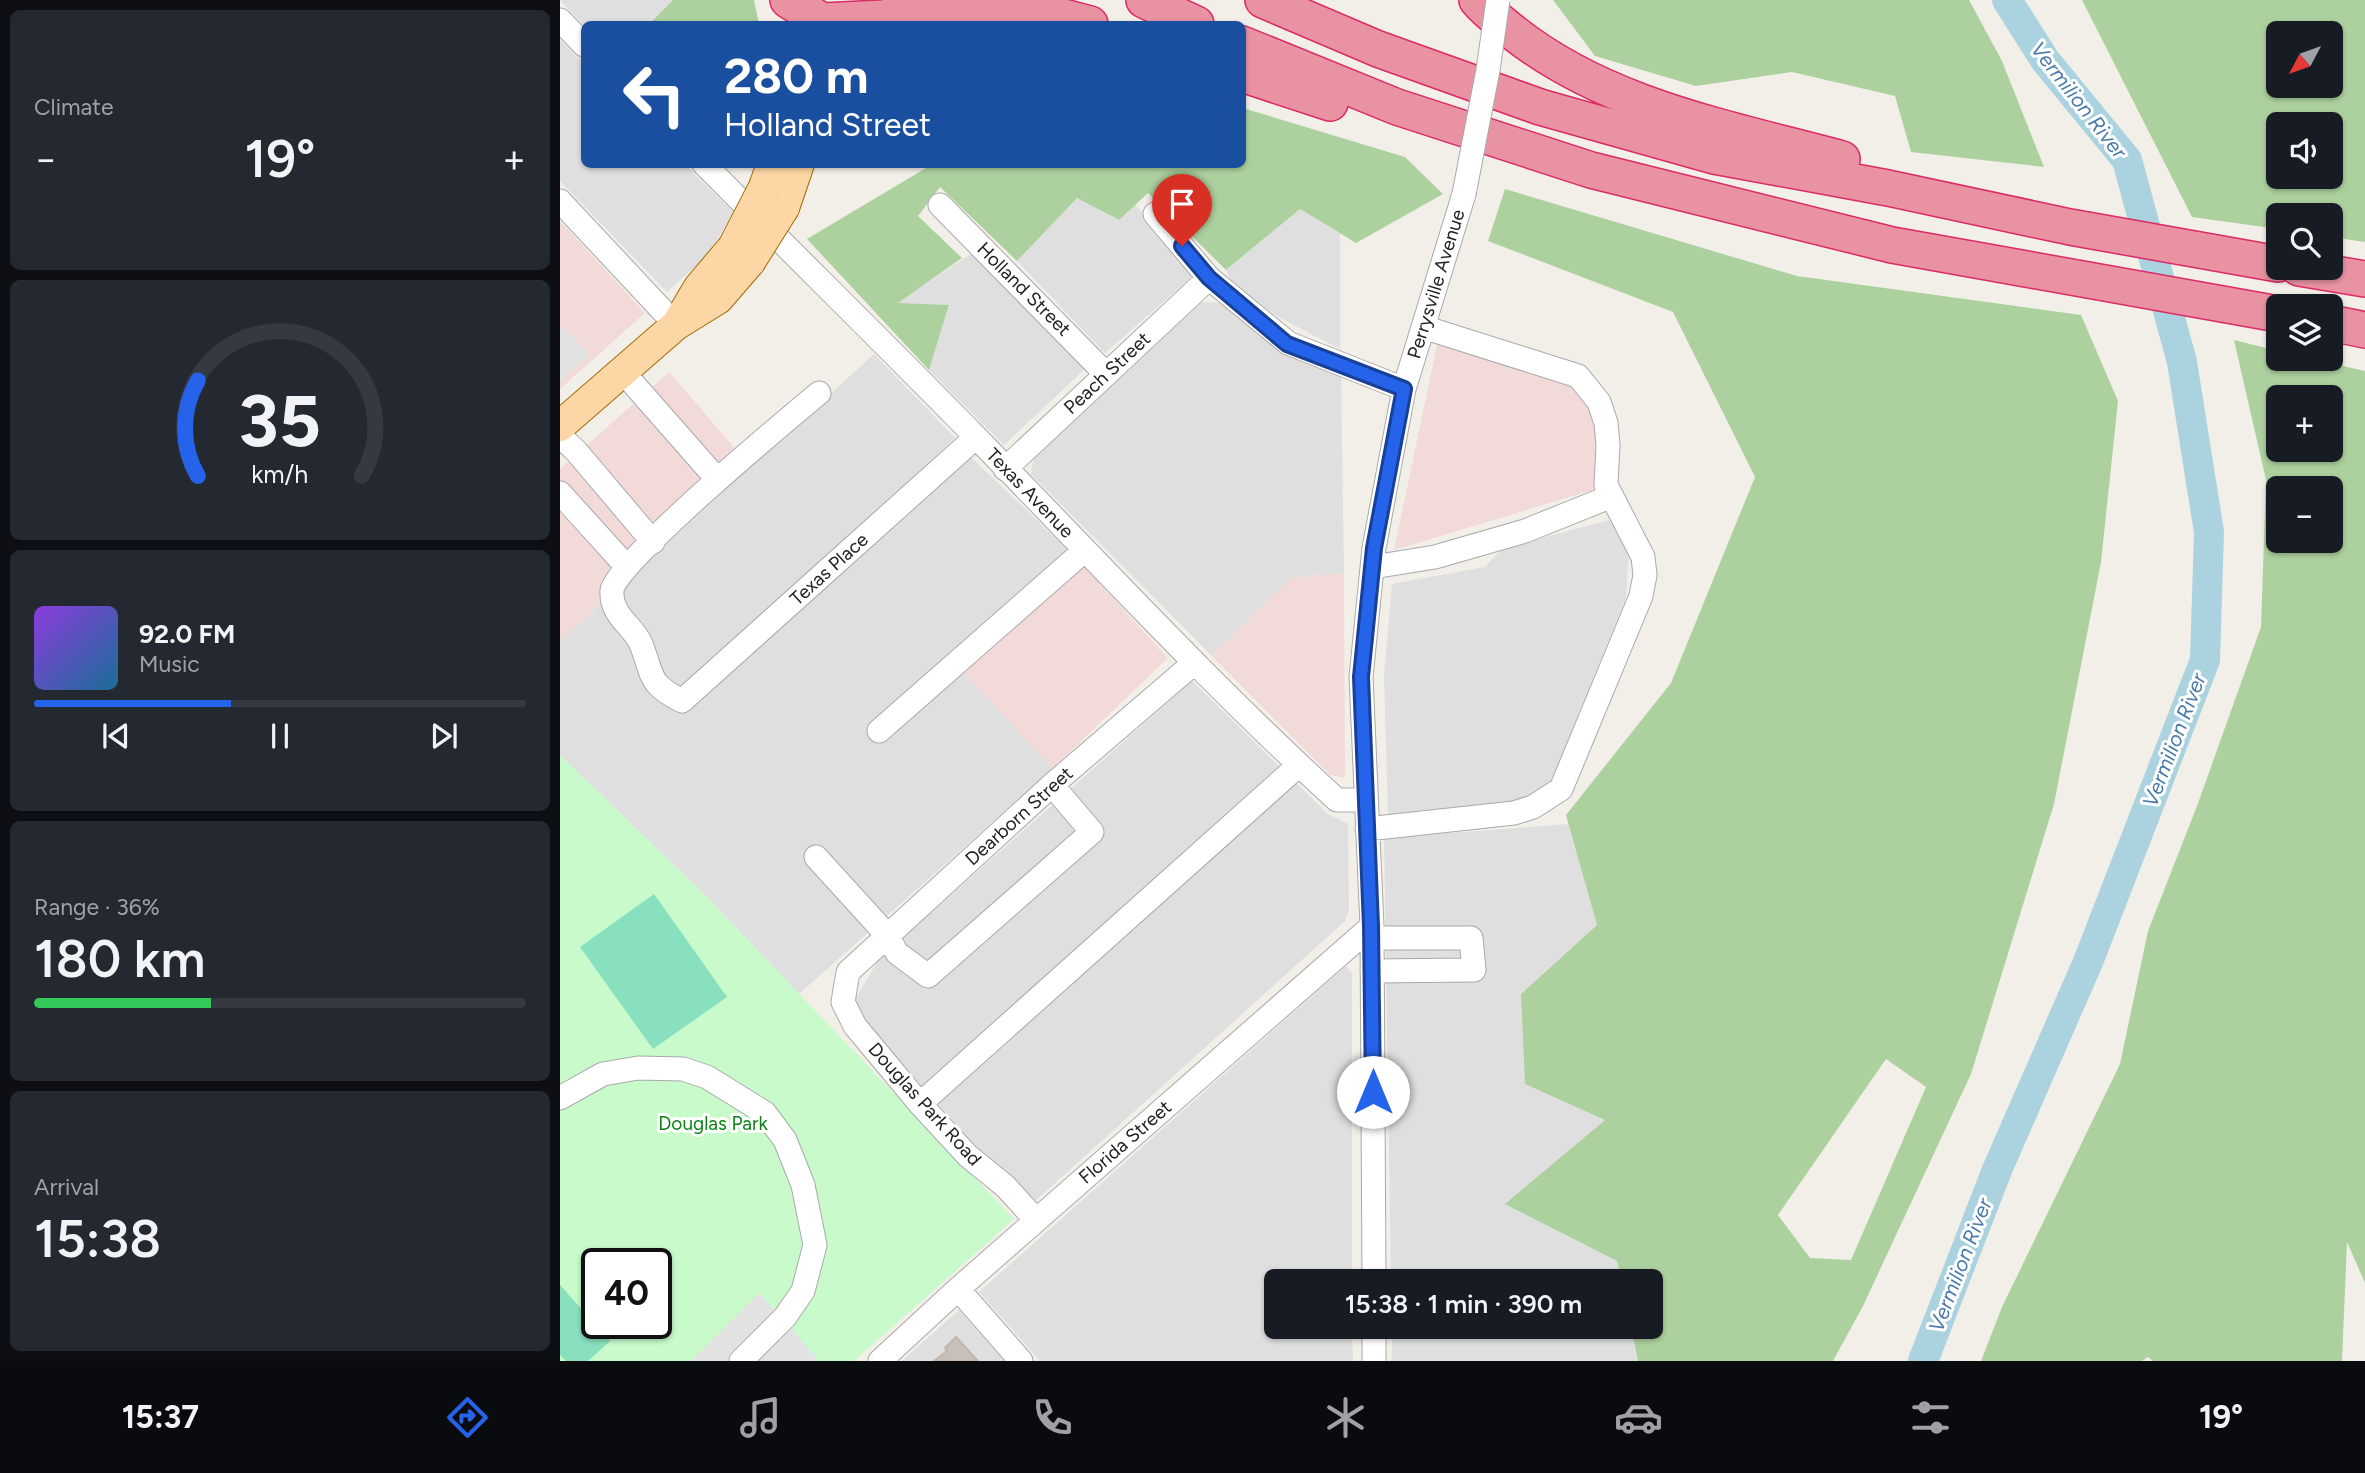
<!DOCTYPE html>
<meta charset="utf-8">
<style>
body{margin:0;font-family:Figtree,sans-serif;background:#242831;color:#f1f3f6;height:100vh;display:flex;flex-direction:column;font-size:26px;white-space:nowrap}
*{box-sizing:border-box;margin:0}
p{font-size:23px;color:#9ea1a6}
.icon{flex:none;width:38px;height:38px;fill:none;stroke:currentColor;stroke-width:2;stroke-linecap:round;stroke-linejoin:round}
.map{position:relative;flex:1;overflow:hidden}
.details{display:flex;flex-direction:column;gap:10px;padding:10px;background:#0d0f14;width:560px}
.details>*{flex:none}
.top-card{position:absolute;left:21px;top:21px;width:665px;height:147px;border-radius:10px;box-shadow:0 2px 5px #0004;background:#1a4fa0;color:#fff;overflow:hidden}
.needle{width:46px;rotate:229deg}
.fabs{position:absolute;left:1706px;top:21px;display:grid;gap:14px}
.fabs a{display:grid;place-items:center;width:77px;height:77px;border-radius:10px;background:#171b24;box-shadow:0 2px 5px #0004;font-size:35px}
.speed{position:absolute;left:21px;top:1248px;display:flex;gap:14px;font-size:35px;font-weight:700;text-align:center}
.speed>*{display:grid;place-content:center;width:91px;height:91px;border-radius:50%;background:#171b24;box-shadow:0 2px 5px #0004;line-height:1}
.speed .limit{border:4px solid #111;border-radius:10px;background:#fff;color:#111}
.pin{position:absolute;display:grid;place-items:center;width:60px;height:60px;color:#fff;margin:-72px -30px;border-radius:50% 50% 50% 0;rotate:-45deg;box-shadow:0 0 7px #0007}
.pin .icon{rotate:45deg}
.me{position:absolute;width:77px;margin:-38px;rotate:0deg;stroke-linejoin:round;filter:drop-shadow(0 0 5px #0008)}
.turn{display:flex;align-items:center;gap:24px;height:147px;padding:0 28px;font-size:32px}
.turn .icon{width:91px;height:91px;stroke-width:2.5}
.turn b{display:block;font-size:49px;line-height:60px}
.big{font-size:52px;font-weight:600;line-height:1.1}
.details .widget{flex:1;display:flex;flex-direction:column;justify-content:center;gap:10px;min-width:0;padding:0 24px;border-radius:10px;background:#242831}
.details .dial{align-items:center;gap:0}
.dial svg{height:182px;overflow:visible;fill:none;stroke:#363941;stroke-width:7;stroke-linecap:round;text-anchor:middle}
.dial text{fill:#f1f3f6;stroke:none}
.song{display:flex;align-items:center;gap:21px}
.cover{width:84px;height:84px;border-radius:10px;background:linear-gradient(135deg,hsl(270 70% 55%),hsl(200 70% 35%))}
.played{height:7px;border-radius:4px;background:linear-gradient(90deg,#2563eb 40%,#363941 40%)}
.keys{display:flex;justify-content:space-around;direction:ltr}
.heat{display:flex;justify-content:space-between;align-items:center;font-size:38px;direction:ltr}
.charge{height:10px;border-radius:5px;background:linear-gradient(90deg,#34c759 36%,#363941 0)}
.trip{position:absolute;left:704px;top:1269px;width:399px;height:70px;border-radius:10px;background:#171b24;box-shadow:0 2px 5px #0004;font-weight:600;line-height:70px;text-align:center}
.menu{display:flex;height:112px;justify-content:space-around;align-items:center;background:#090b0e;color:#9ea1a6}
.menu .icon{width:49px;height:49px}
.menu .selected{color:#2563eb}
.menu b{font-size:32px;color:#f1f3f6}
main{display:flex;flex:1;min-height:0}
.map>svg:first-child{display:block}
.residential{fill:#e0dfdf}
.commercial{fill:#f2dad9}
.forest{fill:#add19e;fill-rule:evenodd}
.park{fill:#c8facc;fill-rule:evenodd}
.pitch{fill:#88e0be}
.parking{fill:#e2e2e2}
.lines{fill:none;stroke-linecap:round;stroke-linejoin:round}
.river{stroke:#aad3df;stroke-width:30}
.building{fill:#c7bfb8;stroke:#c4b6ab;stroke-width:2}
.minor-casing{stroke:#a9a9a9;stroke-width:25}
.major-casing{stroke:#a06b00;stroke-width:32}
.highway-casing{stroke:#dc2a67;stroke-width:38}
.minor{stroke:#fff;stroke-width:23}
.major{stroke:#fcd6a4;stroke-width:30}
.highway{stroke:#e892a2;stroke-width:35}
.minor-bridge-casing{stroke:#a9a9a9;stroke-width:25;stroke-linecap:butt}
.major-bridge-casing{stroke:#a06b00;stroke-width:32;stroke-linecap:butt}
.minor-bridge{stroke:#fff;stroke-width:23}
.major-bridge{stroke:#fcd6a4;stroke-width:30}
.route-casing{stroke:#184099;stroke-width:18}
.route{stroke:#2563eb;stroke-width:12}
.labels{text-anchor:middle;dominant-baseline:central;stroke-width:6;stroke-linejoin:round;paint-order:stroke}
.street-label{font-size:19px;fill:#222;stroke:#fff}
.park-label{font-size:19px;fill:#0c8416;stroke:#fff}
.water-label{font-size:21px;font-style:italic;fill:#4a7aab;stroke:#fff}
</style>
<main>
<section class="details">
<div class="widget"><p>Climate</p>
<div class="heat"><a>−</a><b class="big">19°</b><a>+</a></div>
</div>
<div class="widget dial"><svg viewBox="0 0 100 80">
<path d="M14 69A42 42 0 1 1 86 69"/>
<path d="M14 69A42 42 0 0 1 14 27" stroke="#2563eb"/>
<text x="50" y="56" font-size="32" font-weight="700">35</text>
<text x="50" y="72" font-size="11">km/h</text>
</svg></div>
<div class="widget">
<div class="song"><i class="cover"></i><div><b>92.0 FM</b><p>Music</p></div></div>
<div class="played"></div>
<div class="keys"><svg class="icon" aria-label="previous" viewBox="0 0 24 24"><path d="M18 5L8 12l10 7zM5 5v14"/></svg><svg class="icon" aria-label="pause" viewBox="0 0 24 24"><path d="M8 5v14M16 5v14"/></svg><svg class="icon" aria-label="next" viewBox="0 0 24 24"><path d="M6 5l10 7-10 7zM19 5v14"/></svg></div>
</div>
<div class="widget"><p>Range · 36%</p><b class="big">180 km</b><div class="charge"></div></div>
<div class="widget"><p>Arrival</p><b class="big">15:38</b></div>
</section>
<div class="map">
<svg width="1805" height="1361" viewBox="0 0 1805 1361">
<rect width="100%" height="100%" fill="#f2efe9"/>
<path class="residential" d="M0,0H113L89,24L24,26Z
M0,40L24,64V164L125,165L173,212L150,253L107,292L0,181Z
M517,197L558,220L575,204L635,274L545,353L457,261Z
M740,209L780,234V349L718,317L673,284L666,270Z
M414,252L526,368L444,445L369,370L389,306L337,303Z
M637,302L663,303L781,373L784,573L731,578L652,656L471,474L474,455Z
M314,354L395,438L111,702L410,456L516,558L395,664L493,768L239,994L145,895L0,755V640L52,594Z
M1049,520L1069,546L1066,598L989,786L957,802L828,817L824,675L832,584L925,567L942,549Z
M632,681L768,814L788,824L789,910L785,921L473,1203L407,1137L302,1018L293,1003L319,959Z
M1009,824L1037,925L961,994L1046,1120L946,1204L1057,1261L1062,1281H831L824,838Z
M786,966L792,973V1281H716V1326L792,1327L793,1361H480L419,1292Z
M399,1310L444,1361H342Z
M832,1327H1071L1078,1361H832Z"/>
<path class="commercial" d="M0,221L85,313L0,389Z
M877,345L1008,382L1035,416L1036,489L834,550Z
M109,372L191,467L0,640V469Z
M516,558L608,658L493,768L395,664Z
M784,573V594L785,778L770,775L652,656L731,578Z"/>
<path class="forest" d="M113,0H194L199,24H89Z
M993,0H1409L1442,61L1484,167L1351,152L1335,96L1232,72L1136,86L1035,56Z
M1522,0H1805V242L1771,237V215H1718V229L1632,217ZM1771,33V86H1718V33ZM1718,124H1771V177H1718Z
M683,108L845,157L883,194L796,243L740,209L666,270L588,193L559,220L517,198L457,261L380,187L358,216L402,258L338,303L389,305L369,370L247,239L371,165L682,164Z
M945,189L1237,276L1521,315L1558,401L1541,562L1494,804L1411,1074L1303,1306L1273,1361H1078L1071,1327L1090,1326V1281H1062L1057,1261L945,1204L1045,1120L965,1084L961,994L1037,925L1006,815L1111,683L1195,477L1113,312L928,241ZM1326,1059L1366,1087L1291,1260L1250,1258L1218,1215Z
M1674,340L1718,351V359H1753L1805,371V1283L1787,1242L1782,1361H1593L1588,1357L1582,1361H1421L1442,1307L1560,1064L1588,931L1637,806L1701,627L1706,480ZM1771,397V450H1718V397ZM1771,488V541H1718V488Z"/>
<path class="park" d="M0,755L145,895L454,1219L294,1361H0ZM37,1264H96V1323H37Z"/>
<path class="pitch" d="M94,894L167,997L93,1049L20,947Z
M0,1285L50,1341L28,1361H6L0,1355Z"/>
<path class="parking" d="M0,326L30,354L0,383Z
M199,1293L258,1359L256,1361H131Z"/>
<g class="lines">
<path class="river" d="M1363,1361L1437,1170L1528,962L1645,660L1649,532L1622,362L1567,160L1485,60L1447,0"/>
</g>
<path class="building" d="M396,1337L418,1361H374L387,1351L385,1348Z"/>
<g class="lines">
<g class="minor-casing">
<path id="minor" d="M0,20L24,45
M144,164C234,255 325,344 414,435C534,558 650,684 777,800H805
M0,201L116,325
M380,205L546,374
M595,214L649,278L728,343L844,389
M63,372L157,479
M259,393C229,418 55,563 52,590C50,616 73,625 81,644C94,677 87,683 122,701L416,437
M0,436L16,451L93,542
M445,469L649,278
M0,493L67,567
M813,567L875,557L965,531L1052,496
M319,731L525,550
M807,829L954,813L973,807L1001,789L1081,596L1085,575L1083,557L1046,485L1048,445L1046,423L1039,402L1018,376L863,327
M256,857L327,935L337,953L368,976L532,832L492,785
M812,938H911L914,970L812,971
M0,1098L43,1074L78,1068L123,1069L147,1077L205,1113L225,1140L243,1185L255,1245L243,1291L225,1317L181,1361
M360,1104L739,765
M476,1220L445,1186L408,1156L360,1104L295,1026L283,1002L288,972L492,785L634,663
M814,1281L812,926L801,677L814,548L844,389L904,194
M398,1289L461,1361
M814,1326V1361
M320,1361L398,1289L812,926"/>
</g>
<g class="major-casing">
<path id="major" d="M204,187L212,164
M224,208L239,164
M120,319L139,287L173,247
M0,426L116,325L158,299L190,262"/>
</g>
<g class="highway-casing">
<path id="highway" d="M228,0L262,21L323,18L374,8L427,4L481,11L530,24
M584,0L636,24
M703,0L818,49L980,107L1154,156L1328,188L1510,227L1718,264
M917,0C926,11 938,20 949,29C1043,106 1168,128 1282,159
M682,44L837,107L1031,170L1332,245L1718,314
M682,74L770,103
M1739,268L1805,279
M1771,323L1805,330"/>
</g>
<use href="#minor" class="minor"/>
<use href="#major" class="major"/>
<use href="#highway" class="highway"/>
<g class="minor-bridge-casing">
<path id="minor-bridge" d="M904,194L928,70L938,0"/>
</g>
<g class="major-bridge-casing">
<path id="major-bridge" d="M173,247L204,187
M190,262L224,208"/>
</g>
<use href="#minor-bridge" class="minor-bridge"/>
<use href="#major-bridge" class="major-bridge"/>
</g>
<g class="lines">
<g class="route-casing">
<path id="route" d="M622,246L649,278L727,344L844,389L814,548L801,677L811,926L813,1092"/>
</g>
<use href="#route" class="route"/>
</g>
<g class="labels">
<g class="street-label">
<text transform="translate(876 284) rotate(-73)">Perrysville Avenue</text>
<text transform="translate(464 289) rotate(45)">Holland Street</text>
<text transform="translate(547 373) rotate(-43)">Peach Street</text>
<text transform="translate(470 493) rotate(46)">Texas Avenue</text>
<text transform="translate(269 569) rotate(-42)">Texas Place</text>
<text transform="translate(459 816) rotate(-42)">Dearborn Street</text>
<text transform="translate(365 1104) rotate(48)">Douglas Park Road</text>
<text transform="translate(565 1142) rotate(-41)">Florida Street</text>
</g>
<g class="park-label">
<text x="153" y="1123">Douglas Park</text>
</g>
<g class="water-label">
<text transform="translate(1519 100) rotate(52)">Vermilion River</text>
<text transform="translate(1614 740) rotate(-69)">Vermilion River</text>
<text transform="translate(1400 1265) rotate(-69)">Vermilion River</text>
</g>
</g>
</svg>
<div class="fabs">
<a><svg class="needle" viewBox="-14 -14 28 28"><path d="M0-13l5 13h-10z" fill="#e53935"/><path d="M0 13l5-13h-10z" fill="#9ea1a6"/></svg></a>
<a><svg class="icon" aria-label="sound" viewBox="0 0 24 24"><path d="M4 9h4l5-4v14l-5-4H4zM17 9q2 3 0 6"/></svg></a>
<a><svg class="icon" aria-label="search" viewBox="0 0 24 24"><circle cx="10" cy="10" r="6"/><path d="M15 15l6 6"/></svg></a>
<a><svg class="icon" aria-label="layers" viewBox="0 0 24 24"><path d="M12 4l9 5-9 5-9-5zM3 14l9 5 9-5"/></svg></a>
<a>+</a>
<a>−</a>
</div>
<div class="speed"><div class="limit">40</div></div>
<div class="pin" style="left:622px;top:246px;background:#d93025"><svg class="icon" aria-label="arrive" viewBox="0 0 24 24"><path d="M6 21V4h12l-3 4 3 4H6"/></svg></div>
<svg class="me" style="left:813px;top:1092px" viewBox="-20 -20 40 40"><circle r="19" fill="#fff"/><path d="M0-13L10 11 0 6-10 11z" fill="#2563eb"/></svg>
<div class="trip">15:38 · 1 min · 390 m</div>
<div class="top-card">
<div class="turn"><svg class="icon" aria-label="left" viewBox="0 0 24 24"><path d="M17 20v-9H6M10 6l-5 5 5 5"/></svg><div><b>280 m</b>Holland Street</div></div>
</div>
</div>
</main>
<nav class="menu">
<b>15:37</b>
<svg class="icon selected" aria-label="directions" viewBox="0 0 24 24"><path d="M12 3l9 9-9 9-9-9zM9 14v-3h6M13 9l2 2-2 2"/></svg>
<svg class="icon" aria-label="music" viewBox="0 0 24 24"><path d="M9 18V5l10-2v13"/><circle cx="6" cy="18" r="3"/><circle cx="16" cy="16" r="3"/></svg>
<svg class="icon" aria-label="phone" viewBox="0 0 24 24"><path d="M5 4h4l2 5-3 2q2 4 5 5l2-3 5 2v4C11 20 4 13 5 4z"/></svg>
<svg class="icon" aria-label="climate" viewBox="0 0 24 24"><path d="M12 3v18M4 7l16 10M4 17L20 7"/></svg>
<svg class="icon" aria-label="car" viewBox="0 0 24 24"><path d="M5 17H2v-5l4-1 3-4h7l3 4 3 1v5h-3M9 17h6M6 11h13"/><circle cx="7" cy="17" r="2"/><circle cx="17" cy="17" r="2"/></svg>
<svg class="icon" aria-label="filters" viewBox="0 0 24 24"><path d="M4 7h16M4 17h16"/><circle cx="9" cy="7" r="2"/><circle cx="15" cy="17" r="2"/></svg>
<b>19°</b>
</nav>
